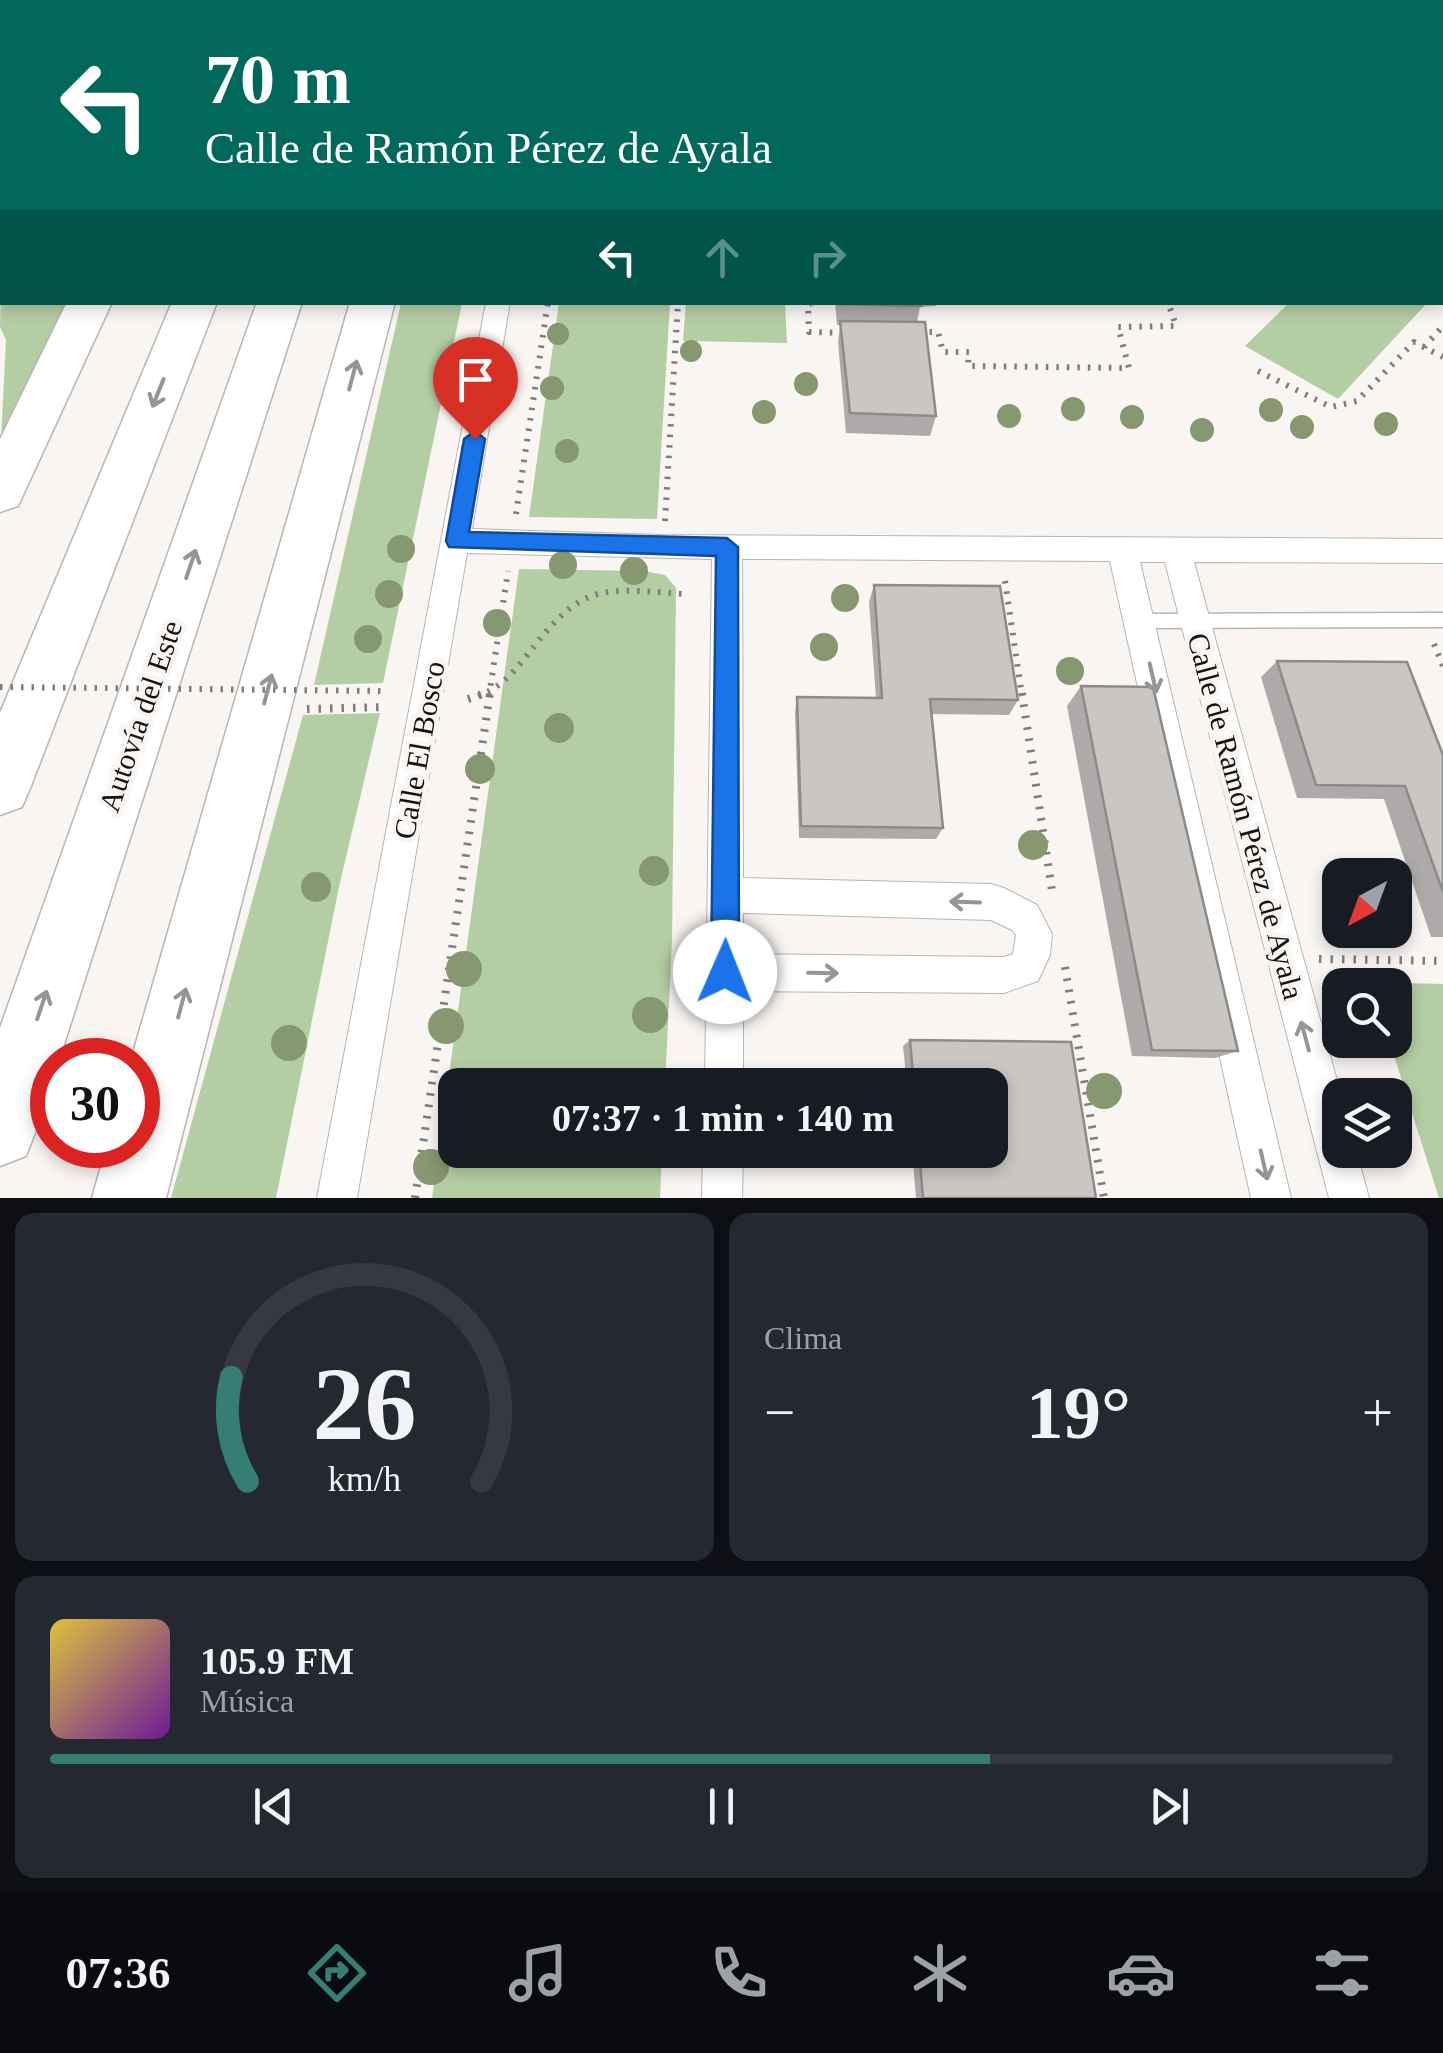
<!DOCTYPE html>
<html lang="es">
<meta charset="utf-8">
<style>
body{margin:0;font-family:Georgia,serif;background:#242831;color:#f1f3f6;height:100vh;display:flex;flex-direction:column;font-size:38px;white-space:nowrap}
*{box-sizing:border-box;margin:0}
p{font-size:32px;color:#9ea1a6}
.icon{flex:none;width:55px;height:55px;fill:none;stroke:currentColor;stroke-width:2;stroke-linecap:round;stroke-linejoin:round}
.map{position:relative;height:1198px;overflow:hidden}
.details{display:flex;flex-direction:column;gap:15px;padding:15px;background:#0d0f14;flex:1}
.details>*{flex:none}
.hud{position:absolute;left:0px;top:0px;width:1445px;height:305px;box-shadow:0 5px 15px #0003;background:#00695c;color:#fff;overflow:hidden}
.needle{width:65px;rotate:221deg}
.buttons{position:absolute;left:1322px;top:858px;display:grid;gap:20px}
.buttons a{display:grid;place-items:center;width:90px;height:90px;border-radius:20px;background:#171b24;box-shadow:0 5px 15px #0003;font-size:50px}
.speed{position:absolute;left:30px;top:1038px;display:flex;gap:20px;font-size:50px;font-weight:700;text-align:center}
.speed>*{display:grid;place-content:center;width:130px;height:130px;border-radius:50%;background:#171b24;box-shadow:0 5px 15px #0003;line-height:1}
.speed .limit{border:15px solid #d22;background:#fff;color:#111}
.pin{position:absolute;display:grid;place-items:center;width:85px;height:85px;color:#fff;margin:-102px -42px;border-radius:50% 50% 50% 0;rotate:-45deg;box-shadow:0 0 10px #0007}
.pin .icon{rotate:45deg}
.me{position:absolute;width:110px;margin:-55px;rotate:1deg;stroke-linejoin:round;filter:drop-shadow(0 0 8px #0008)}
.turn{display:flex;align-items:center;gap:35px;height:210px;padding:0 40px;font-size:45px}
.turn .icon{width:130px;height:130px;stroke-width:2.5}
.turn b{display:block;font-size:70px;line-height:85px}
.lanes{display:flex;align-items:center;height:95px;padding:0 40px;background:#0003;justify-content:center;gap:50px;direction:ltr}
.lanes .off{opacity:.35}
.big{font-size:75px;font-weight:600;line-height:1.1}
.details .widget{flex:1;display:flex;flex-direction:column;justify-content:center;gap:15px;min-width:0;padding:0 35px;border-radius:20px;background:#242831}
.details .dial{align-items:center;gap:0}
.dial svg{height:260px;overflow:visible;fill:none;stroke:#363941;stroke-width:7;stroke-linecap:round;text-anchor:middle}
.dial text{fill:#f1f3f6;stroke:none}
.song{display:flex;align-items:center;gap:30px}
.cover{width:120px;height:120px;border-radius:15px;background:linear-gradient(135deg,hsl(50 70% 55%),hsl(280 70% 35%))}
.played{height:10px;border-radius:5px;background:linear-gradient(90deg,#367d74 70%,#363941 70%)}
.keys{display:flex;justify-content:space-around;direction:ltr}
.heat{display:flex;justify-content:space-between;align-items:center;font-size:55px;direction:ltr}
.details .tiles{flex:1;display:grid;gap:15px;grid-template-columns:1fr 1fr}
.widget:last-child{grid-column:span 2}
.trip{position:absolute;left:438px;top:1068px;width:570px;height:100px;border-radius:20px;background:#171b24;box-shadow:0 5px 15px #0003;font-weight:600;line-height:100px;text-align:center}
.dock{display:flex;height:160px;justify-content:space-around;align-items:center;background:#090b0e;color:#9ea1a6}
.dock .icon{width:70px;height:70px}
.dock .active{color:#367d74}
.dock b{font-size:45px;color:#f1f3f6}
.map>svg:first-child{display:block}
.green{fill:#b4cea4}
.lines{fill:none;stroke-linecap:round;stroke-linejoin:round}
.service-casing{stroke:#b8b5b2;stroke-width:3}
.minor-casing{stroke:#b8b5b2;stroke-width:2}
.tertiary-casing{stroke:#b8b5b2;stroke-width:2}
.motorway-casing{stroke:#b8b5b2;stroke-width:3}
.path-far2{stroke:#807e7c;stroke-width:5;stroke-dasharray:1 5;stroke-linecap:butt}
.path-far1{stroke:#807e7c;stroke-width:6;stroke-dasharray:2.5 8;stroke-linecap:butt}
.path{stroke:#807e7c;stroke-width:8;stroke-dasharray:2.5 9;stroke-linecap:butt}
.service{fill:#fff;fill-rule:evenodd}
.minor{fill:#fff;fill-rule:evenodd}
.tertiary{fill:#fff;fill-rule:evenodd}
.motorway{fill:#fff;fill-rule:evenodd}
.path-bridge{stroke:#807e7c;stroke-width:6;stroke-dasharray:2.5 8;stroke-linecap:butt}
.tree{fill:#86986f}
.wall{fill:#aeaaa9}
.building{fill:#cac6c4;stroke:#8d8b89;stroke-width:2.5}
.oneway{stroke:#969594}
.route{fill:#1a73e8;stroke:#114b97;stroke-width:2.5}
.labels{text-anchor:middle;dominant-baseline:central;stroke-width:10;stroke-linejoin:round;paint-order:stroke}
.street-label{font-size:30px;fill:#151412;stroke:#f9f5f2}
</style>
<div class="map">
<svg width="1443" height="1198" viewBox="0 0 1443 1198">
<rect width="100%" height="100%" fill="#f9f5f2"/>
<path class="green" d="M2,230V302L83,303L0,460L6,340L0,327Z
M686,302L785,303L787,343L683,341Z
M401,303H462L383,683L314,685Z
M559,303H670L657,519L529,517Z
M1289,303V302L1427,303L1338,399L1245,346Z
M519,569L643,571L665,575L676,588L672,941L665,1085H455V1150H662L660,1198H432Z
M380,713L339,887L276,1198H171L303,715Z
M1370,982L1443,984V1198H1439L1389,1040H1395V985Z"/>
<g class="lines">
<g class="service-casing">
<path id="service" d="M0,7H2V13H0Z
M1443,613V627L1140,628L1135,626L1132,621L1135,616L1140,614Z"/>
</g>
<g class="minor-casing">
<path id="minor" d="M486,302H510L472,529L663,535L1443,539V563L1194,562L1341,1095L1340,1150H1356L1369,1198H1329L1165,562H1140L1291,1198H1251L1110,561L742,559L743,878L991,884L1004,888L1037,905L1052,934L1050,955L1038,981L1004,993L743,991V1085H705L712,559L467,553L357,1198H317ZM743,913L991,920L1012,930L1016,935L1013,954L1004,957L743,954Z
M703,1150H743L742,1198H702Z"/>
</g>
<g class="tertiary-casing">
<path id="tertiary" d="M2,67V86L0,87V68Z
M0,157L2,158V176L0,175Z
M2,208V229L0,230V209Z"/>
</g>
<g class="motorway-casing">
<path id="motorway" d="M364,0H400V2H365Z
M437,0H473V2H438Z
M67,302H112L18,506L0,512V439Z
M172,302H217L31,786L22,807L0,815V713Z
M257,302H302L59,1060H52C52,1093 38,1125 26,1156L0,1166V1028Z
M350,302H395L166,1198H92L107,1145H138V1060H131Z"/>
</g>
<path class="path-far2" d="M1042,2H1068
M809,305L812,302"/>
<path class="path-far1" d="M812,302L808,306L809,332L847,333
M919,332H938L943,352H969L968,366L1129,368L1118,327L1176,326L1168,302
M1424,347L1443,326
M1258,371L1331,407L1357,401L1414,342L1443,357
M516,514L548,302
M665,521L678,302
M1005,581L1022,696
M1434,644L1443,666
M478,696C498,689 512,674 525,658C581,585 594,587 683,594
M489,696L508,571"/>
<path class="path" d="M1022,693L1053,897
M468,699L486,693
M307,709L385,707
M1319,959L1443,961
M1065,967L1104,1198
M415,1198L490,693"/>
<use href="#service" class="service"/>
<use href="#minor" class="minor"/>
<use href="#tertiary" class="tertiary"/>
<use href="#motorway" class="motorway"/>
<path class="path-bridge" d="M0,687L385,691"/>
</g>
<g class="tree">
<circle cx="558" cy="334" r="11"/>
<circle cx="691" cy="351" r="11"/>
<circle cx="806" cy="384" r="12"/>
<circle cx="552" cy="388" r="12"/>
<circle cx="1073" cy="409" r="12"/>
<circle cx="1271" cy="410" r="12"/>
<circle cx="764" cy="412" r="12"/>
<circle cx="1009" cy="416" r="12"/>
<circle cx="1132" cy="417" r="12"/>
<circle cx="1386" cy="424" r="12"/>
<circle cx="1302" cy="427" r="12"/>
<circle cx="1202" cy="430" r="12"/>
<circle cx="567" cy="451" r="12"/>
<circle cx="401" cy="549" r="14"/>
<circle cx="563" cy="565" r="14"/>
<circle cx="634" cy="571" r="14"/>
<circle cx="389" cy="594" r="14"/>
<circle cx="845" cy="598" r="14"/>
<circle cx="497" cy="623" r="14"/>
<circle cx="368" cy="639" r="14"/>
<circle cx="824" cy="647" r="14"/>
<circle cx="1070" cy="671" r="14"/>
<circle cx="559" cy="728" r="15"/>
<circle cx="480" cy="769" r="15"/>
<circle cx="1033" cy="845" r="15"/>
<circle cx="654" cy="871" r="15"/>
<circle cx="316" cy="887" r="15"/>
<circle cx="464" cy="969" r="18"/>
<circle cx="650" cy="1015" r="18"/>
<circle cx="446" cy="1026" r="18"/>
<circle cx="289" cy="1043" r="18"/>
<circle cx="1104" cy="1091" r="18"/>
<circle cx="431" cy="1167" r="18"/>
</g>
<path class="wall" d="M1323,0H1419L1421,2H1324Z
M835,302H937L936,306L920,307L917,322L936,416L930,436L846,433L838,342L840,325H837Z
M874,585L1018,700L1009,715L931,714L943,828L936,839L799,838L795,712L797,697L876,698L869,602Z
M1277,661L1443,755V937H1431L1384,799L1297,798L1261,677Z
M1081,686L1238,1051L1215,1058L1132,1056L1067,706Z
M910,1040L1071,1042L1096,1198H916L912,1150H990V1085H907L903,1046Z"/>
<path class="building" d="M756,0H845V2H756Z
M871,0L1050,2H871Z
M1344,0H1419L1421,2H1345Z
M840,302H920L921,306L840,304Z
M840,321L925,322L936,416L850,413Z
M874,585L1000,586L1018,700L930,699L943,828L801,826L797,697L882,698Z
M1277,661L1407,662L1443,755V892L1405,786L1316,785Z
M1081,686L1153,687L1238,1051L1152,1050Z
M910,1040L1071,1042L1096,1198H923L919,1150H990V1085H914Z"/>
<defs><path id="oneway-shaft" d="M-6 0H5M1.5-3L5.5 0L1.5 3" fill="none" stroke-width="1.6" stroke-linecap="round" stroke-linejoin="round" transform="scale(2.5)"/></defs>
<g class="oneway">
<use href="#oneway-shaft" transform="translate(353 375) rotate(-75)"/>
<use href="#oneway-shaft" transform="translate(158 393) rotate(112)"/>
<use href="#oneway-shaft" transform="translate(191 564) rotate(-71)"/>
<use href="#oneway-shaft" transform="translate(1153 678) rotate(77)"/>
<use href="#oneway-shaft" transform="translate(268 689) rotate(-75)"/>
<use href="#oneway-shaft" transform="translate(965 902) rotate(-178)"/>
<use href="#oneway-shaft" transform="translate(823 973) rotate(1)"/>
<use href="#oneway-shaft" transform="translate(182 1003) rotate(-75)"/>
<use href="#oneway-shaft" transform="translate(42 1005) rotate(-71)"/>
<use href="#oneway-shaft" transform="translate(1305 1036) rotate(-105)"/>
<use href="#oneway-shaft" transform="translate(1264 1165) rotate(77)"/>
</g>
<path class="route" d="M475,431L485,439L469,532L727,538L738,547L739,972L735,982L725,986L715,982L711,972L716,556L449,547L446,541L464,439Z"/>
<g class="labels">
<g class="street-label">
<text transform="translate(140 716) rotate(-71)">Autovía del Este</text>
<text transform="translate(419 750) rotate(-80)">Calle El Bosco</text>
<text transform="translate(1246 816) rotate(75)">Calle de Ramón Pérez de Ayala</text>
</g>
</g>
</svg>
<div class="buttons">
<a><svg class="needle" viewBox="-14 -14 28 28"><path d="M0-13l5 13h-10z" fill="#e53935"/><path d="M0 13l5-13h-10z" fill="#9ea1a6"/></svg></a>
<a><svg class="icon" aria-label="search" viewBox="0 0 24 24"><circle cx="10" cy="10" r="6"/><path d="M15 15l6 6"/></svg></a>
<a><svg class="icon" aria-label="layers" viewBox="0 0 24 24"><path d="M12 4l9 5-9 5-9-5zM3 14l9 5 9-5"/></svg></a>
</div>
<div class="speed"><div class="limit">30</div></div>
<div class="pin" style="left:475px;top:439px;background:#d93025"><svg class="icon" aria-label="arrive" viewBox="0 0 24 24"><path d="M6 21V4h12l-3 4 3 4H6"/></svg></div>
<svg class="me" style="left:725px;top:972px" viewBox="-20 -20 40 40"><circle r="19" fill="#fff"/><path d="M0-13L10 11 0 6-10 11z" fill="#1a73e8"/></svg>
<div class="trip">07:37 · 1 min · 140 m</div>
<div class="hud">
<div class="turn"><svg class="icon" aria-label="left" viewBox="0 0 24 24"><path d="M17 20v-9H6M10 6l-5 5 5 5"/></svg><div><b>70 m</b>Calle de Ramón Pérez de Ayala</div></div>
<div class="lanes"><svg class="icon" aria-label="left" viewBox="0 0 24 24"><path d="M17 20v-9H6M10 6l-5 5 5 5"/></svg><svg class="icon off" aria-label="ahead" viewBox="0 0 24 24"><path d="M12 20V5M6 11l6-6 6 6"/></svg><svg class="icon off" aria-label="right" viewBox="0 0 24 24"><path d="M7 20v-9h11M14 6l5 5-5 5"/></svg></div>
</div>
</div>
<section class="details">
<div class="tiles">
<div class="widget dial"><svg viewBox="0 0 100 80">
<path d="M14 69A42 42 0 1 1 86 69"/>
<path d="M14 69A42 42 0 0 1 9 37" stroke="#367d74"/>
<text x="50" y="56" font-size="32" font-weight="700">26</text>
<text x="50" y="72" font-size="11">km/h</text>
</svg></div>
<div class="widget"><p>Clima</p>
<div class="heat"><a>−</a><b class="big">19°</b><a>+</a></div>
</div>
<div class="widget">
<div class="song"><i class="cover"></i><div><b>105.9 FM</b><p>Música</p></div></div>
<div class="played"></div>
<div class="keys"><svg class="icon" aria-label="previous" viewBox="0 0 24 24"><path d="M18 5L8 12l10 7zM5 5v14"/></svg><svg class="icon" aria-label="pause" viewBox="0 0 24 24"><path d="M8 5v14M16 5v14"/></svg><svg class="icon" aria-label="next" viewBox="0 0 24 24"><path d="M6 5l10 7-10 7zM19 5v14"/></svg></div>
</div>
</div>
</section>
<nav class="dock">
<b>07:36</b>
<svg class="icon active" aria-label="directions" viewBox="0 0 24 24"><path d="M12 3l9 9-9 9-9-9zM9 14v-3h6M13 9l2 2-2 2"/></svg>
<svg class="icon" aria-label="music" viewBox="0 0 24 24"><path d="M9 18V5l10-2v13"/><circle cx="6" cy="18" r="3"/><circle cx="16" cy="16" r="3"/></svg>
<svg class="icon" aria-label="phone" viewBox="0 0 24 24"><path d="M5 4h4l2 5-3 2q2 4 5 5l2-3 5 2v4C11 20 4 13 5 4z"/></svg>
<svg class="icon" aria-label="climate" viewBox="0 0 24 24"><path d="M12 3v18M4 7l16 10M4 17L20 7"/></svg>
<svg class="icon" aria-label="car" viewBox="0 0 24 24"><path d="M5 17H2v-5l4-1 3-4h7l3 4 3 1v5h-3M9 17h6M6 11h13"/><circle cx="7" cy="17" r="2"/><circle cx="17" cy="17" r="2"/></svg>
<svg class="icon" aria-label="filters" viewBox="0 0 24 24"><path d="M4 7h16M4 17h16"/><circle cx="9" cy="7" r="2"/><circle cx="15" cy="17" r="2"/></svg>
</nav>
